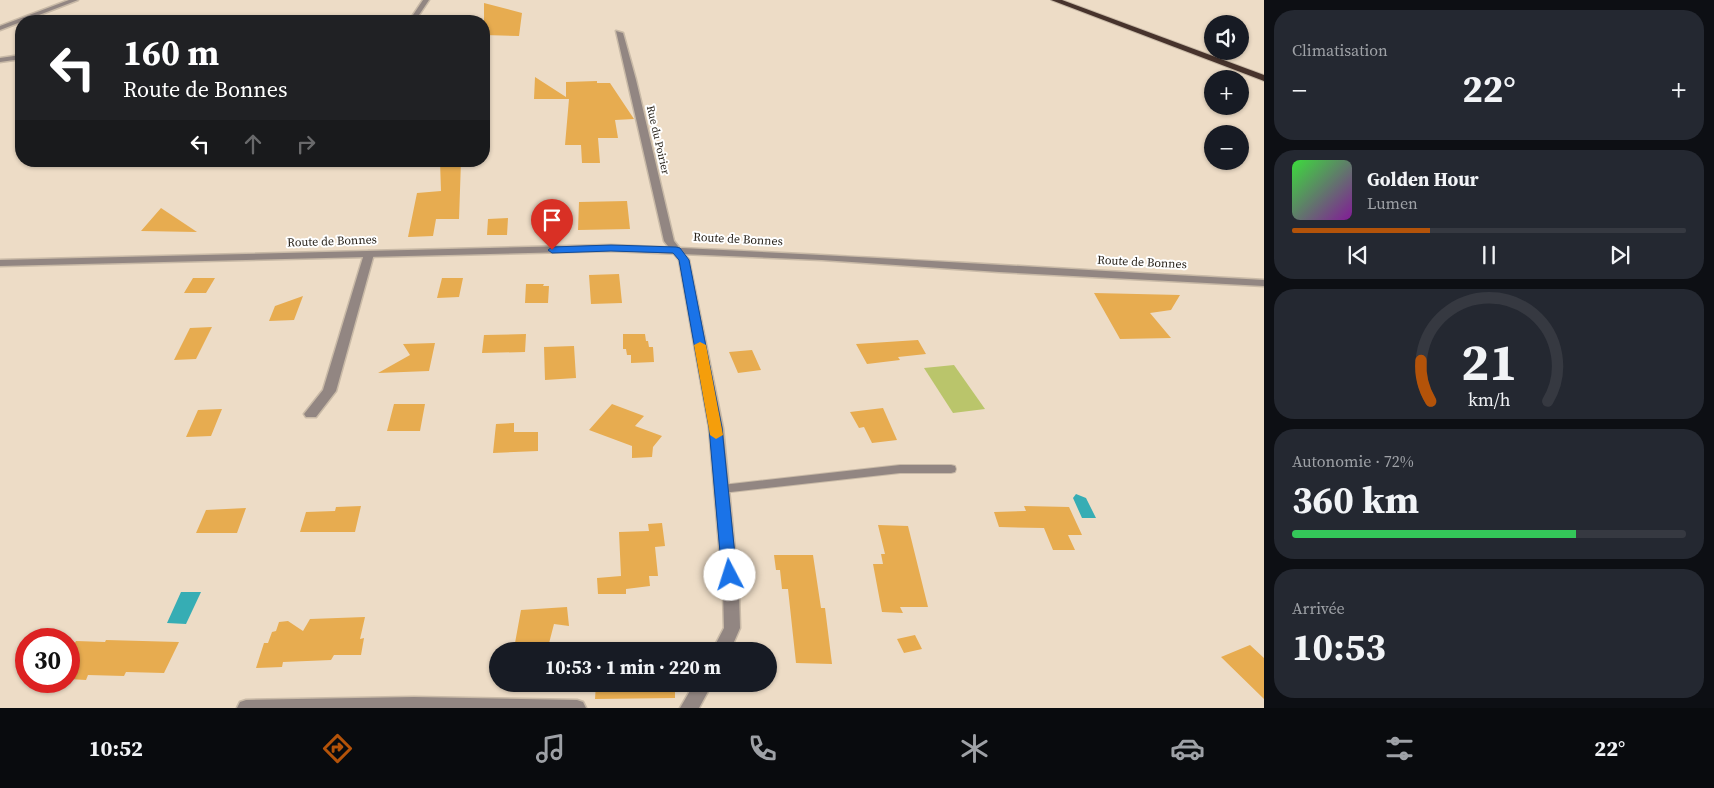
<!DOCTYPE html>
<html lang="fr">
<meta charset="utf-8">
<style>
body{margin:0;font-family:"Source Serif 4",serif;background:#242831;color:#f1f3f6;height:100vh;display:flex;flex-direction:column;font-size:19px;white-space:nowrap}
*{box-sizing:border-box;margin:0}
p{font-size:16px;color:#9ea1a6}
.icon{flex:none;width:28px;height:28px;fill:none;stroke:currentColor;stroke-width:2;stroke-linecap:round;stroke-linejoin:round}
.map{position:relative;flex:1;overflow:hidden}
.panel{display:flex;flex-direction:column;gap:10px;padding:10px;background:#0d0f14;width:450px}
.panel>*{flex:none}
.top-card{position:absolute;left:15px;top:15px;width:475px;height:152px;border-radius:20px;box-shadow:0 1px 4px #0004;background:#202124;color:#fff;overflow:hidden}
.buttons{position:absolute;left:1204px;top:15px;display:grid;gap:10px}
.buttons a{display:grid;place-items:center;width:45px;height:45px;border-radius:50%;background:#171b24;box-shadow:0 1px 4px #0004;font-size:25px}
.speed{position:absolute;left:15px;top:628px;display:flex;gap:10px;font-size:25px;font-weight:700;text-align:center}
.speed>*{display:grid;place-content:center;width:65px;height:65px;border-radius:50%;background:#171b24;box-shadow:0 1px 4px #0004;line-height:1}
.speed .limit{border:8px solid #d22;background:#fff;color:#111}
.pin{position:absolute;display:grid;place-items:center;width:42px;height:42px;color:#fff;margin:-51px -21px;border-radius:50% 50% 50% 0;rotate:-45deg;box-shadow:0 0 5px #0007}
.pin .icon{rotate:45deg}
.me{position:absolute;width:55px;margin:-28px;rotate:355deg;stroke-linejoin:round;filter:drop-shadow(0 0 4px #0008)}
.turn{display:flex;align-items:center;gap:18px;height:105px;padding:0 25px;font-size:22px}
.turn .icon{width:65px;height:65px;stroke-width:2.5}
.turn b{display:block;font-size:35px;line-height:42px}
.lanes{display:flex;align-items:center;height:48px;padding:0 25px;background:#0003;justify-content:center;gap:25px;direction:ltr}
.lanes .off{opacity:.35}
.big{font-size:38px;font-weight:700;line-height:1.1}
.panel .card{flex:1;display:flex;flex-direction:column;justify-content:center;gap:8px;min-width:0;padding:0 18px;border-radius:20px;background:#242831}
.panel .dial{align-items:center;gap:0}
.dial svg{height:130px;overflow:visible;fill:none;stroke:#363941;stroke-width:7;stroke-linecap:round;text-anchor:middle}
.dial text{fill:#f1f3f6;stroke:none}
.song{display:flex;align-items:center;gap:15px}
.cover{width:60px;height:60px;border-radius:8px;background:linear-gradient(135deg,hsl(120 70% 55%),hsl(290 70% 35%))}
.played{height:5px;border-radius:2px;background:linear-gradient(90deg,#b45309 35%,#363941 35%)}
.keys{display:flex;justify-content:space-around;direction:ltr}
.heat{display:flex;justify-content:space-between;align-items:center;font-size:28px;direction:ltr}
.charge{height:8px;border-radius:4px;background:linear-gradient(90deg,#34c759 72%,#363941 0)}
.trip{position:absolute;left:489px;top:642px;width:288px;height:50px;border-radius:25px;background:#171b24;box-shadow:0 1px 4px #0004;font-weight:700;line-height:50px;text-align:center}
.menu{display:flex;height:80px;justify-content:space-around;align-items:center;background:#090b0e;color:#9ea1a6}
.menu .icon{width:35px;height:35px}
.menu .selected{color:#b45309}
.menu b{font-size:22px;color:#f1f3f6}
main{display:flex;flex:1;min-height:0}
.map>svg:first-child{display:block}
.green{fill:#bac56b}
.water{fill:#36adb4}
.building{fill:#e7ac50}
.lines{fill:none;stroke-linecap:round;stroke-linejoin:round}
.service-casing{stroke:#c9baa7;stroke-width:2}
.minor-casing{stroke:#c9baa7;stroke-width:3}
.tertiary-casing{stroke:#c9baa7;stroke-width:3}
.trunk-casing{stroke:#c9baa7;stroke-width:2}
.service{fill:#928682;fill-rule:evenodd}
.minor{fill:#928682;fill-rule:evenodd}
.tertiary{fill:#928682;fill-rule:evenodd}
.trunk{fill:#47332c;fill-rule:evenodd}
.route{fill:#1a73e8;stroke:#114b97}
.slow{fill:#f59e0b}
.labels{text-anchor:middle;dominant-baseline:central;stroke-width:4;stroke-linejoin:round;paint-order:stroke}
.far-street-label{font-size:11px;fill:#262018;stroke:#fff}
.street-label{font-size:12px;fill:#262018;stroke:#fff}
</style>
<main>
<div class="map">
<svg width="1264" height="708" viewBox="0 0 1264 708">
<rect width="100%" height="100%" fill="#eddcc6"/>
<path class="green" d="M954,365L985,409L953,413L924,368Z"/>
<path class="water" d="M1076,494L1086,498L1096,518H1082L1073,498Z
M181,592H201L186,624L167,623Z"/>
<path class="building" d="M484,3L522,13L519,36L484,35Z
M535,77L566,97V82L597,81V83H610L634,119L615,120L618,138H598L600,163H582L581,145H565L569,99H534Z
M440,161H461L459,219H436L433,236L408,237L417,193L441,191Z
M627,201L630,229L578,230L579,202Z
M161,208L197,232L141,231Z
M508,218L507,235H487L488,219Z
M619,274L622,303L591,304L589,275Z
M193,278H215L206,293H184Z
M442,278H463L459,297L437,298Z
M526,284H544L543,286H549L548,303H525Z
M1094,293L1180,295L1171,310L1150,313L1171,338L1120,339Z
M303,296L294,320L269,321L275,306Z
M212,327L196,359L174,360L190,328Z
M526,334L525,352L482,353L484,335Z
M623,334H645L646,341H648L649,347H653L654,362L631,363V355H627L626,349H623Z
M918,340L926,354L898,357L900,360L867,364L856,344Z
M435,343L429,371L378,373L410,355L403,344Z
M574,346L576,378L545,380L544,347Z
M752,350L761,370L738,373L729,352Z
M394,404H425L420,431H387Z
M612,404L644,416L635,426L662,436L653,447L652,457L632,458V446L589,430Z
M883,408L897,440L872,443L864,427L859,428L850,412Z
M222,409L211,436L186,437L198,410Z
M514,423V432H538V451L493,453L496,424Z
M361,506L355,532H300L306,512L335,511L336,507Z
M1024,506L1069,507L1082,535H1068L1075,550H1053L1044,528L999,527L994,512L1026,511Z
M246,508L237,533H196L206,510Z
M662,523L665,546L655,547L658,576H649L650,586L626,589V594H598L597,578L621,576L619,532L649,531L648,524Z
M878,525L908,526L928,607H900L903,613L882,612L873,564H883L881,554H885Z
M774,555H813L821,608H825L832,664L796,663L788,589H782L780,570H776Z
M567,607L569,626L554,624L547,651H529L531,644L515,643L521,610Z
M365,617L360,639L364,638L361,655H334L331,660L283,662L282,667L256,668L264,643H268L272,632L276,631L279,622L288,621L303,631L310,619Z
M915,635L922,649L904,653L897,639Z
M106,640L179,642L164,673L126,672L124,676L88,675L86,680L69,679V653L76,641L105,642Z
M1250,645L1264,658V699L1221,657Z
M596,684H675V698L595,699Z"/>
<g class="lines">
<g class="service-casing">
<path id="service" d="M900,465H951L955,466L956,469L955,472L951,473H900L722,493L718,492L717,489L718,486L722,485Z"/>
</g>
<g class="minor-casing">
<path id="minor" d="M69,0H78L0,30V26Z
M423,0H429L415,21H409Z
M616,31L623,33L636,80L674,241L689,260L723,428L739,592L740,628L730,651H712L724,628L723,592L709,428L679,260L664,241Z
M21,55V59L0,62V58Z
M369,251L374,254L336,391L316,417H306L304,414L323,390L364,254Z
M694,684H712L699,708H680Z
M414,697L577,700L583,702L586,708H237L240,702L246,700Z"/>
</g>
<g class="tertiary-casing">
<path id="tertiary" d="M611,245C829,254 1046,268 1264,280V286L999,272L822,260L611,251L0,266V260Z"/>
</g>
<g class="trunk-casing">
<path id="trunk" d="M1051,0H1062L1264,75V81Z"/>
</g>
<use href="#service" class="service"/>
<use href="#minor" class="minor"/>
<use href="#tertiary" class="tertiary"/>
<use href="#trunk" class="trunk"/>
</g>
<path class="route" d="M611,245L676,247L680,248L689,260L722,428L737,575L735,579L730,581L725,579L722,575L709,428L679,260L673,253L611,251L552,253L548,250L552,247Z"/>
<path class="slow" d="M700,342L706,345L723,435L716,439L710,435L694,345Z"/>
<g class="labels">
<g class="far-street-label">
<text transform="translate(658 140) rotate(77)">Rue du Poirier</text>
</g>
<g class="street-label">
<text transform="translate(738 239) rotate(3)">Route de Bonnes</text>
<text transform="translate(332 241) rotate(-2)">Route de Bonnes</text>
<text transform="translate(1142 262) rotate(3)">Route de Bonnes</text>
</g>
</g>
</svg>
<div class="buttons">
<a><svg class="icon" aria-label="sound" viewBox="0 0 24 24"><path d="M4 9h4l5-4v14l-5-4H4zM17 9q2 3 0 6"/></svg></a>
<a>+</a>
<a>−</a>
</div>
<div class="speed"><div class="limit">30</div></div>
<div class="pin" style="left:552px;top:250px;background:#d93025"><svg class="icon" aria-label="arrive" viewBox="0 0 24 24"><path d="M6 21V4h12l-3 4 3 4H6"/></svg></div>
<svg class="me" style="left:730px;top:575px" viewBox="-20 -20 40 40"><circle r="19" fill="#fff"/><path d="M0-13L10 11 0 6-10 11z" fill="#1a73e8"/></svg>
<div class="trip">10:53 · 1 min · 220 m</div>
<div class="top-card">
<div class="turn"><svg class="icon" aria-label="left" viewBox="0 0 24 24"><path d="M17 20v-9H6M10 6l-5 5 5 5"/></svg><div><b>160 m</b>Route de Bonnes</div></div>
<div class="lanes"><svg class="icon" aria-label="left" viewBox="0 0 24 24"><path d="M17 20v-9H6M10 6l-5 5 5 5"/></svg><svg class="icon off" aria-label="ahead" viewBox="0 0 24 24"><path d="M12 20V5M6 11l6-6 6 6"/></svg><svg class="icon off" aria-label="right" viewBox="0 0 24 24"><path d="M7 20v-9h11M14 6l5 5-5 5"/></svg></div>
</div>
</div>
<section class="panel">
<div class="card"><p>Climatisation</p>
<div class="heat"><a>−</a><b class="big">22°</b><a>+</a></div>
</div>
<div class="card">
<div class="song"><i class="cover"></i><div><b>Golden Hour</b><p>Lumen</p></div></div>
<div class="played"></div>
<div class="keys"><svg class="icon" aria-label="previous" viewBox="0 0 24 24"><path d="M18 5L8 12l10 7zM5 5v14"/></svg><svg class="icon" aria-label="pause" viewBox="0 0 24 24"><path d="M8 5v14M16 5v14"/></svg><svg class="icon" aria-label="next" viewBox="0 0 24 24"><path d="M6 5l10 7-10 7zM19 5v14"/></svg></div>
</div>
<div class="card dial"><svg viewBox="0 0 100 80">
<path d="M14 69A42 42 0 1 1 86 69"/>
<path d="M14 69A42 42 0 0 1 8 44" stroke="#b45309"/>
<text x="50" y="56" font-size="32" font-weight="700">21</text>
<text x="50" y="72" font-size="11">km/h</text>
</svg></div>
<div class="card"><p>Autonomie · 72%</p><b class="big">360 km</b><div class="charge"></div></div>
<div class="card"><p>Arrivée</p><b class="big">10:53</b></div>
</section>
</main>
<nav class="menu">
<b>10:52</b>
<svg class="icon selected" aria-label="directions" viewBox="0 0 24 24"><path d="M12 3l9 9-9 9-9-9zM9 14v-3h6M13 9l2 2-2 2"/></svg>
<svg class="icon" aria-label="music" viewBox="0 0 24 24"><path d="M9 18V5l10-2v13"/><circle cx="6" cy="18" r="3"/><circle cx="16" cy="16" r="3"/></svg>
<svg class="icon" aria-label="phone" viewBox="0 0 24 24"><path d="M5 4h4l2 5-3 2q2 4 5 5l2-3 5 2v4C11 20 4 13 5 4z"/></svg>
<svg class="icon" aria-label="climate" viewBox="0 0 24 24"><path d="M12 3v18M4 7l16 10M4 17L20 7"/></svg>
<svg class="icon" aria-label="car" viewBox="0 0 24 24"><path d="M5 17H2v-5l4-1 3-4h7l3 4 3 1v5h-3M9 17h6M6 11h13"/><circle cx="7" cy="17" r="2"/><circle cx="17" cy="17" r="2"/></svg>
<svg class="icon" aria-label="filters" viewBox="0 0 24 24"><path d="M4 7h16M4 17h16"/><circle cx="9" cy="7" r="2"/><circle cx="15" cy="17" r="2"/></svg>
<b>22°</b>
</nav>
